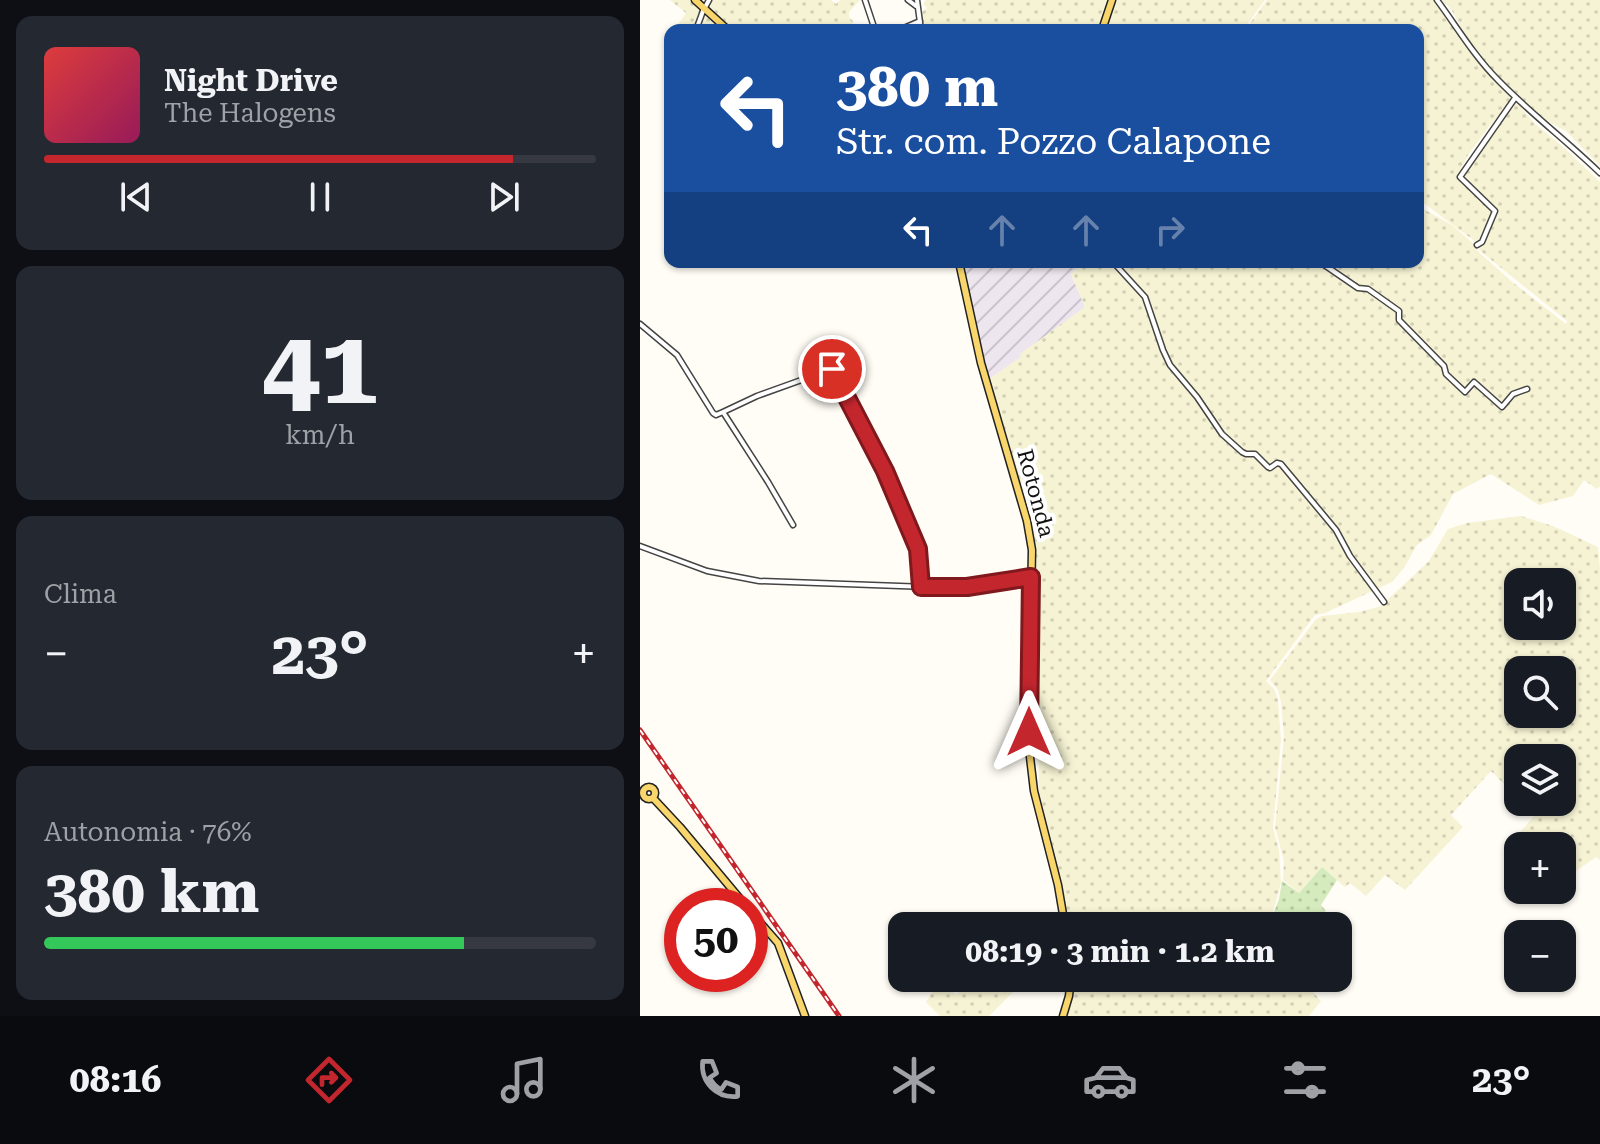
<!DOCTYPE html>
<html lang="it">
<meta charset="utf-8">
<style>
body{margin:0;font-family:"Roboto Serif",serif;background:#242831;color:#f1f3f6;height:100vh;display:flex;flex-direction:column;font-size:30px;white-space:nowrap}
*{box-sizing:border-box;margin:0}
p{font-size:26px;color:#9ea1a6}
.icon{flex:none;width:44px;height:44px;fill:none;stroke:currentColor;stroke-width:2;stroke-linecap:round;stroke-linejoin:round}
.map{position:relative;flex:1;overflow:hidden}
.side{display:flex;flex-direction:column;gap:16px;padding:16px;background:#0d0f14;width:640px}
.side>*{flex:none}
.top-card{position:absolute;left:24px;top:24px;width:760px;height:244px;border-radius:16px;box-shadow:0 2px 6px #0004;background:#1a4fa0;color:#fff;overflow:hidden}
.controls{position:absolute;left:864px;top:568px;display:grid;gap:16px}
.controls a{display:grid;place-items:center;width:72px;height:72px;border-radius:16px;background:#171b24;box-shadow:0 2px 6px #0004;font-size:40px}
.speed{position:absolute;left:24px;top:888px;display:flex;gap:16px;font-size:40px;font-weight:700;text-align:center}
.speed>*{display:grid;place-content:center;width:104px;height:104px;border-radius:50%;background:#171b24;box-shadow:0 2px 6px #0004;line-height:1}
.speed .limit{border:12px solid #d22;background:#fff;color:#111}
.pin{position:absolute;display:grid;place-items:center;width:68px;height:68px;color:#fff;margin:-34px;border:4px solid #fff;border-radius:50%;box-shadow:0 2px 8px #0007}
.me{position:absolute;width:88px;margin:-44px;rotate:0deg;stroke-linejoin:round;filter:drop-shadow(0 0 6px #0008)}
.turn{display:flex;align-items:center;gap:28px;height:168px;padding:0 40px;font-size:36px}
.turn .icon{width:104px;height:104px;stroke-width:2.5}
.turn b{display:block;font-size:56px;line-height:68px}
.lanes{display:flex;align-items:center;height:76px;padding:0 40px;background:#0003;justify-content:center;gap:40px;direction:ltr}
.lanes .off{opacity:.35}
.big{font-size:60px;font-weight:700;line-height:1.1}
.side .tile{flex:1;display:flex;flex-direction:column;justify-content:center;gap:12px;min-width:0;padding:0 28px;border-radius:16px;background:#242831}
.side .dial{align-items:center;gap:0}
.dial b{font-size:104px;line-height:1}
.song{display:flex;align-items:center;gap:24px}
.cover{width:96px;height:96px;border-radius:12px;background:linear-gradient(135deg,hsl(0 70% 55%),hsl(330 70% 35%))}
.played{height:8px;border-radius:4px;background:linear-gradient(90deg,#c4262e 85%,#363941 85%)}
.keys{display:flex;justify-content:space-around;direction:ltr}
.heat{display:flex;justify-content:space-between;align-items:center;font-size:44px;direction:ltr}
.charge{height:12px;border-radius:6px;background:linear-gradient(90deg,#34c759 76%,#363941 0)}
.trip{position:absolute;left:248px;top:912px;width:464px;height:80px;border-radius:16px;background:#171b24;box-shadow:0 2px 6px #0004;font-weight:700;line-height:80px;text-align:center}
.tabs{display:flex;height:128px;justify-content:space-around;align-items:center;background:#090b0e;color:#9ea1a6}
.tabs .icon{width:56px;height:56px}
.tabs .current{color:#c4262e}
.tabs b{font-size:36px;color:#f1f3f6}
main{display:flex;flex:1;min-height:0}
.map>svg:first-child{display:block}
.industrial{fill:url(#industrial-furrows)}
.farmland{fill:url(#farmland-dots);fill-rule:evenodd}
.grass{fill:url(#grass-dots)}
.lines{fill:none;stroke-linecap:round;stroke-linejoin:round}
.minor-casing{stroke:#444;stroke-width:7}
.major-casing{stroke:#222;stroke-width:9}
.minor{stroke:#fff;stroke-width:4}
.major{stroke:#f9d66b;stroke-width:6}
.rail-casing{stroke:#c4262e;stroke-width:5}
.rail{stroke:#fff;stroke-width:2;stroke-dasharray:6;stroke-linecap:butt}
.route-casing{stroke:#7f191e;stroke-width:20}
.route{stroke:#c4262e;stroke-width:14}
.labels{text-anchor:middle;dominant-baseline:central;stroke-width:8;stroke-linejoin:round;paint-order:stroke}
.street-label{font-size:22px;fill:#111;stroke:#fff}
</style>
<main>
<section class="side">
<div class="tile">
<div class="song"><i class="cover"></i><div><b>Night Drive</b><p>The Halogens</p></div></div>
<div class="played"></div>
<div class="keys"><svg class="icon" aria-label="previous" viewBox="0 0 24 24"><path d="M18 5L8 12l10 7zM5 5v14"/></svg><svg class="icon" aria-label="pause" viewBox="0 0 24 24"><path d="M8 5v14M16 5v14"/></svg><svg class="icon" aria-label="next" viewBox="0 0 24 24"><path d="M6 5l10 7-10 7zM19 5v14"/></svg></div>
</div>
<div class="tile dial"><b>41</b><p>km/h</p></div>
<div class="tile"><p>Clima</p>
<div class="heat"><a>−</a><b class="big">23°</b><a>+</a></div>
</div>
<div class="tile"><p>Autonomia · 76%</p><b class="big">380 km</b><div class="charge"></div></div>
</section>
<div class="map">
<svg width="960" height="1016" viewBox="0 0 960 1016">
<defs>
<pattern id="industrial-furrows" width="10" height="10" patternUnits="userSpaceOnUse" patternTransform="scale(2)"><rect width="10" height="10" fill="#eee6ef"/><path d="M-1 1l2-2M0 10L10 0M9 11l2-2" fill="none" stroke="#cbc4cc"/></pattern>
<pattern id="farmland-dots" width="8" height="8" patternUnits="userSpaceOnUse" patternTransform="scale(2)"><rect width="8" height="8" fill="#f6f3d4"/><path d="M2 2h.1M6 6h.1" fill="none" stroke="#d2cfb5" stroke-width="1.8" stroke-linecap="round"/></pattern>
<pattern id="grass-dots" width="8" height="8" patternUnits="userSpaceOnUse" patternTransform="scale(2)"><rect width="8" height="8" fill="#d5ebbd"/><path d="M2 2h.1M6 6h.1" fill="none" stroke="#b6c8a1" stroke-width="1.8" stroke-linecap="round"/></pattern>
</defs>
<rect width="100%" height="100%" fill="#fffdf5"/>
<path class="industrial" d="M322,262H445L431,274L445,307L382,357L349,379L326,290Z"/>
<path class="farmland" d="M30,0H52L85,30H34L46,13Z
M70,0H191L196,4L200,0H220L209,12V17L214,22L209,30H91L67,7Z
M286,0H467L459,30H283L281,13L287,8L283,4Z
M472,0H625L603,30H463Z
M627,0H796L839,62L873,98L848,128L828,155L817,177L853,212L841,237L836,242L778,199V30H605Z
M802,0H960V166L926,131L898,116L874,95L833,49L811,9Z
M875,100L894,123L921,145L960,182V486L957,489L944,480L933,496L899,505L851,474L813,494L791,535L777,545L764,568L752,582L685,613L675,615L626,681L634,689L638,699L641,740L633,828L639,850L641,883L629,926H428L420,885L402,818L399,793L396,547L349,379L381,357L380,354L445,307L431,274L445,262H778V206L812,225L836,246V249L840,253L871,281L926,324L927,321L839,250L859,210L827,180L825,175L852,137Z
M881,516L913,526L958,547L960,568V860L956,857L923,880L922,846H878V857L864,850L895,815L882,802H922V758H878V798L851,771L811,815L823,827L765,890L745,875L726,896L710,883L705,887L682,867L659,893L643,880L644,861L635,827L644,737L641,702L638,690L630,680L676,619L682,616L720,612L741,606L789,561L808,529L827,523ZM878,582H922V626H878ZM878,670H922V714H878Z
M336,978H346L373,992L349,1016H300L286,1002L300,980L316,995Z
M433,978H660L681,1001L669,1016H426Z"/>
<path class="grass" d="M682,867L697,880L681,905L686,911L673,926H629L639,899L642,881L659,893Z"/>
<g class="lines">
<g class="minor-casing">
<path id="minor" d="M225,0L235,30
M268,0L276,6
M277,0L281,30
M797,0C817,27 834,56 858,80C890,113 927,141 960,173
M56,30L63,11L69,0
M259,30L280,21
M29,78L30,72
M837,245L842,242L855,211L820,177L875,98
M473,262L505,297L523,350L530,365L557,397L582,434L602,452L606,454H615L628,467L630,468L637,463L641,464L696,530L710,556L744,602
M680,262L718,288L728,289L759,311V320L804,366L806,374L825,392L834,382L862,407L873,394L887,389
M0,324L37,355L73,413L76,415L83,412L128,482L153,525
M83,412L117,396L192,369L245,471L278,549L281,587
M0,546L67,571L119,581L315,588L391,578"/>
</g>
<g class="major-casing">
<path id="major" d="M55,0L88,30
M462,30L472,0
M319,262L341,363L387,521L392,550L389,707L390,757L394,791L418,885L425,926
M3 793a6 6 0 1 1 12 0a6 6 0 1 1-12 0Z
M13,798L40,827L106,906
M110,911L138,943L165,1016
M423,1016L429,996L431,978"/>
</g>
<use href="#minor" class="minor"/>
<use href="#major" class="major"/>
<g class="rail-casing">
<path id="rail" d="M0,730L199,1016"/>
</g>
<use href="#rail" class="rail"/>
</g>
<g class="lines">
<g class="route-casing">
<path id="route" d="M192,369L245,471L278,549L281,587H327L391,577L389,732"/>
</g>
<use href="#route" class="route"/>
</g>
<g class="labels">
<g class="street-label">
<text transform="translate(396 493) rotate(75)">Rotonda</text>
</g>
</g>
</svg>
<div class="controls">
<a><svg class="icon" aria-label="sound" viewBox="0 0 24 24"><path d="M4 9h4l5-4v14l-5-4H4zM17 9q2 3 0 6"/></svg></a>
<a><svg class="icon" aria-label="search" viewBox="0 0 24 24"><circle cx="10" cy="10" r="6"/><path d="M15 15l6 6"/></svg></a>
<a><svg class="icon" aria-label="layers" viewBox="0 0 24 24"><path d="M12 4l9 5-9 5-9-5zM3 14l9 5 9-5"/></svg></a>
<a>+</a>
<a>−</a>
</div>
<div class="speed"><div class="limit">50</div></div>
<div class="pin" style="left:192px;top:369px;background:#d93025"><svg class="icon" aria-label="arrive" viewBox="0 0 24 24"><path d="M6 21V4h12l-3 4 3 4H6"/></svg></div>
<svg class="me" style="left:389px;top:732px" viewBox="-20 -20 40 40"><path d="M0-17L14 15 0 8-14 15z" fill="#c4262e" stroke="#fff" stroke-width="4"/></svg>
<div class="trip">08:19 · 3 min · 1.2 km</div>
<div class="top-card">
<div class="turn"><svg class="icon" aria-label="left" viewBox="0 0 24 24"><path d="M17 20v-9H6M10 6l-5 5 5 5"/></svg><div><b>380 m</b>Str. com. Pozzo Calapone</div></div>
<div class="lanes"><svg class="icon" aria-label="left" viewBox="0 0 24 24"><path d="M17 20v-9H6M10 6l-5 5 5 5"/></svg><svg class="icon off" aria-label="ahead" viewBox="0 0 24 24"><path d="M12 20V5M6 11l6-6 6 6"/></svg><svg class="icon off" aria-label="ahead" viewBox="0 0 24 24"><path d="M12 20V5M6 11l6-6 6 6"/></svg><svg class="icon off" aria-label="right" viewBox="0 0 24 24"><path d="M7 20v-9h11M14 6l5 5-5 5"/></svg></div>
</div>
</div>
</main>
<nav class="tabs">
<b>08:16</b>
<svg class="icon current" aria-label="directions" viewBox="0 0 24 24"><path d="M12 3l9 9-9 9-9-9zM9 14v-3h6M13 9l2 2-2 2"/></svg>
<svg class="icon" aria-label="music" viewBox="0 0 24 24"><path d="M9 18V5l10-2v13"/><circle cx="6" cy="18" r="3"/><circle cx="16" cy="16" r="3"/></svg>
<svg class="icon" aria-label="phone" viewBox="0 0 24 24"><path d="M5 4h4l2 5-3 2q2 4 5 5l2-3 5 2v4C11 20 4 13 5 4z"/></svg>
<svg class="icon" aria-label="climate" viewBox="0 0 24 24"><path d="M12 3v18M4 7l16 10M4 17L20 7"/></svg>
<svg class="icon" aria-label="car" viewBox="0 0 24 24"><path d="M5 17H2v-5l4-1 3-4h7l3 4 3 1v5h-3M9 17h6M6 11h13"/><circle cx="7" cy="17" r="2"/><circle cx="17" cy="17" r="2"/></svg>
<svg class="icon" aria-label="filters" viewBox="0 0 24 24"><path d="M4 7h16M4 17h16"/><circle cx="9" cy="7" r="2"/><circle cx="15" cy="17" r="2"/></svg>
<b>23°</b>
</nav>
